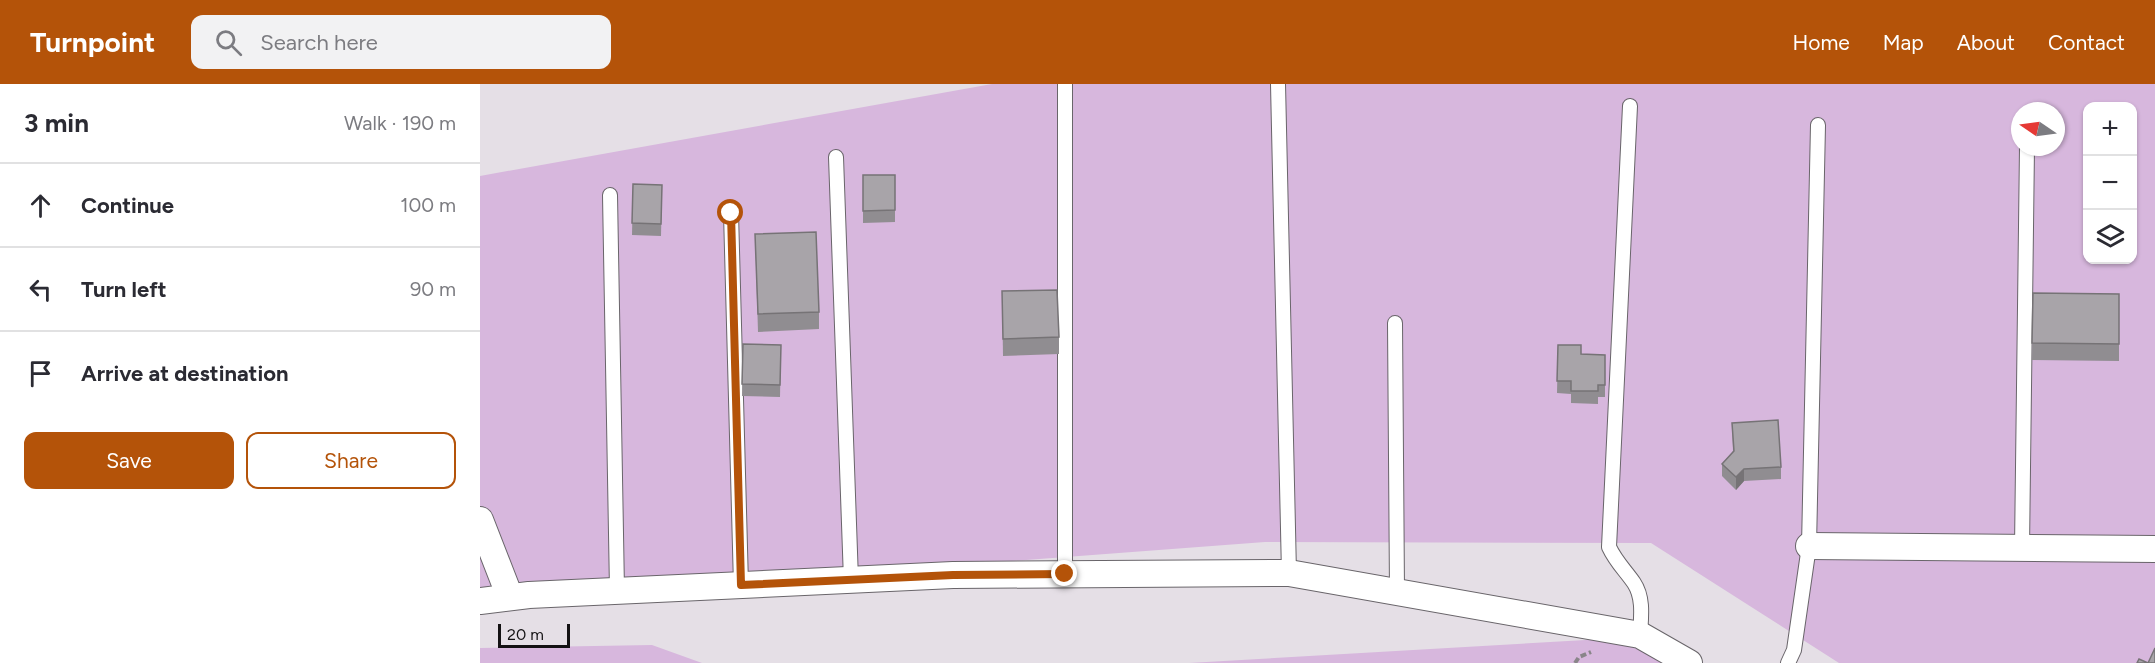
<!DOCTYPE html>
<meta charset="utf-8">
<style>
body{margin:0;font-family:Figtree,sans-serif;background:#f2f2f3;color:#2b2b33}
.controls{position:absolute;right:18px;top:18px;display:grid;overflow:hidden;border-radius:12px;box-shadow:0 2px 4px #0004}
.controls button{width:54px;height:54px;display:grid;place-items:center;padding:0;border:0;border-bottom:2px solid #e1e1e2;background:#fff;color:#2b2b33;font:30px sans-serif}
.compass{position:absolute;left:1531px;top:18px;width:54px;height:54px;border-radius:50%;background:#fff;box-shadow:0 2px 4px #0004;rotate:283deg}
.scale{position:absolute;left:18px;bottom:15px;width:72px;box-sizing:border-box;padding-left:6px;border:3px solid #131113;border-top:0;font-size:16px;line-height:21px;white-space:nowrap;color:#131113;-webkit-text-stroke:4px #e5dfe6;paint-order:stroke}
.stop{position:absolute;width:18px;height:18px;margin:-14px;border:4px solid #b45309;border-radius:50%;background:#fff}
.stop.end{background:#b45309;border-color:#fff;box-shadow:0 2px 6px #0008}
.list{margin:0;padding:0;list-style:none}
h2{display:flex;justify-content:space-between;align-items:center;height:78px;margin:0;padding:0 24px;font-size:26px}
h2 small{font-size:20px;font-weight:400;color:#7c7c81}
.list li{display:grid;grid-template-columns:39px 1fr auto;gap:18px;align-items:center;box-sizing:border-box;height:84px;padding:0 24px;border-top:2px solid #e1e1e2}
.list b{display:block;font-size:22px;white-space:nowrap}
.list em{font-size:20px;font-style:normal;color:#7c7c81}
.actions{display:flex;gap:12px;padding:18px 24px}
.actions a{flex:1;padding:14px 0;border:2px solid #b45309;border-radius:12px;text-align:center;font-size:21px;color:#b45309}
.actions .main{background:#b45309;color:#fff}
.icon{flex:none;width:33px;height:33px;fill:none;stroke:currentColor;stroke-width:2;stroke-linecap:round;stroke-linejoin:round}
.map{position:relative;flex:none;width:1675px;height:579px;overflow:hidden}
header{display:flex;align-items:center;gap:36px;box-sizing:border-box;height:84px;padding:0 30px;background:#b45309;color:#fff}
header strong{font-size:28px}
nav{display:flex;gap:33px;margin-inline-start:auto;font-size:21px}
.search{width:420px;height:54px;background:#f2f2f3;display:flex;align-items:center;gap:15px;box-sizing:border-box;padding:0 21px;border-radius:12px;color:#7c7c81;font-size:22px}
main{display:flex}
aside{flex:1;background:#fff}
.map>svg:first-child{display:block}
.green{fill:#d7b7dd;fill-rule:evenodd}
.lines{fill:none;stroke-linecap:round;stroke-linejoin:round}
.lane-casing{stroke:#69656a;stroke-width:16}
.street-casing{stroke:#69656a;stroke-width:28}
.path{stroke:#898589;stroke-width:4;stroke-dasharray:6 3;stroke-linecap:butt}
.lane{stroke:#fff;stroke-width:14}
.street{stroke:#fff;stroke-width:26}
.wall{fill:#908d91}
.shaded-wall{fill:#767376}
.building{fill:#a8a4a9;stroke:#767376;stroke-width:1.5}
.route{stroke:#b45309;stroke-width:8}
</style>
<header>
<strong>Turnpoint</strong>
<div class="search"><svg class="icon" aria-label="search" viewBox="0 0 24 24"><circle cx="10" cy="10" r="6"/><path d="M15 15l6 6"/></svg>Search here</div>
<nav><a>Home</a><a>Map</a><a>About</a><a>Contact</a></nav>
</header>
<main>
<aside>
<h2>3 min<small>Walk · 190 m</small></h2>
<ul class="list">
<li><svg class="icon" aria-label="ahead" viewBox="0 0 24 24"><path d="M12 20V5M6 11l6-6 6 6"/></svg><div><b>Continue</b></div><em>100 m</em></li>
<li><svg class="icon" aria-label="left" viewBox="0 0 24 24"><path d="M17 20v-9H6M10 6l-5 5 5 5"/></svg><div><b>Turn left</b></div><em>90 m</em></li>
<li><svg class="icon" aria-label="arrive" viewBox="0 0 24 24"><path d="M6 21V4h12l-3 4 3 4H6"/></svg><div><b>Arrive at destination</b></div></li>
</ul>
<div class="actions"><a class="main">Save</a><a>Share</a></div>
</aside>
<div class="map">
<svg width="1675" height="579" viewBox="0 0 1675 579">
<rect width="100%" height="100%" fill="#e5dfe6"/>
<g class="green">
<path d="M512,0H1675V579H1359L1171,459L785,458L0,517V92ZM1608,22H1652V176H1608ZM1540,27H1576V63H1540Z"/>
<path d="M1158,553L1185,579H709Z"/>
<path d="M172,561L222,579H0V564Z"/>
</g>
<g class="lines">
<defs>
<g id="lane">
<path d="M585,0V490"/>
<path d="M798,0L809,489"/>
<path d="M1150,22L1129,463C1136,478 1145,486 1154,499C1164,514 1161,534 1160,551"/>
<path d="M356,73L371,496"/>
<path d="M130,111L137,506"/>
<path d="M251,129L261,501"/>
<path d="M915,239L917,507"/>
<path d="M1542,464L1547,63"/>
<path d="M1308,579L1314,566L1329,462L1338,41"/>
</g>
<g id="street">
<path d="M0,436L30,513"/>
<path d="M1329,462L1675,465"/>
<path d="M0,517L49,511L473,491L809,489L1160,551L1209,579"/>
</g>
</defs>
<use href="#lane" class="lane-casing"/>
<use href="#street" class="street-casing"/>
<path class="path" d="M1095,579L1099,573L1111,568"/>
<use href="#lane" class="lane"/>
<use href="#street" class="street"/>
</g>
<g class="wall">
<path d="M383,91H415V138L383,139Z"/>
<path d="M153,100L182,101L181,152L152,151Z"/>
<path d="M275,150L339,228V245L278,248Z"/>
<path d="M522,207L579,253V270L523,272Z"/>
<path d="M1553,209L1639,210V277L1552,276Z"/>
<path d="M263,260L301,261L300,313L262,312Z"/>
<path d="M1078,261L1101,270L1125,271V313H1118V320L1091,319V310L1077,309Z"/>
<path d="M1252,339L1301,383V395L1264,397L1256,406L1242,392V380L1253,367Z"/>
</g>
<path class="shaded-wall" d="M1264,385V397L1256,406V393Z"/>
<g class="building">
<path d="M383,91H415V126L383,127Z"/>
<path d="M153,100L182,101L181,140L152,139Z"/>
<path d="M336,148L339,228L278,230L275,150Z"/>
<path d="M577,206L579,253L523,255L522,207Z"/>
<path d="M1553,209L1639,210V260L1552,259Z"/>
<path d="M263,260L301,261L300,301L262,300Z"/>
<path d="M1078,261H1101V270L1125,271V301H1118V307H1091V297H1077Z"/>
<path d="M1298,336L1301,383L1264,385L1256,393L1242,380L1254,367L1252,339Z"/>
<path d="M1675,564V579H1657L1659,575L1668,579Z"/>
</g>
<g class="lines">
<path class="route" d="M251,129L261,501L473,491L585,490"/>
</g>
</svg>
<div class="controls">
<button>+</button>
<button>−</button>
<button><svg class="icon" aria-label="layers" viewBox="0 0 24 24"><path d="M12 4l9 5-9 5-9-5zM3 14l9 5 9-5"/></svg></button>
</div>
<svg class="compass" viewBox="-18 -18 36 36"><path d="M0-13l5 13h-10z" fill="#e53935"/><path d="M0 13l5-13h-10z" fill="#7c7c81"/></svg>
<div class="scale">20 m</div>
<div class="stop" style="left:251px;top:129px"></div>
<div class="stop end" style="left:585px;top:490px"></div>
</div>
</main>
